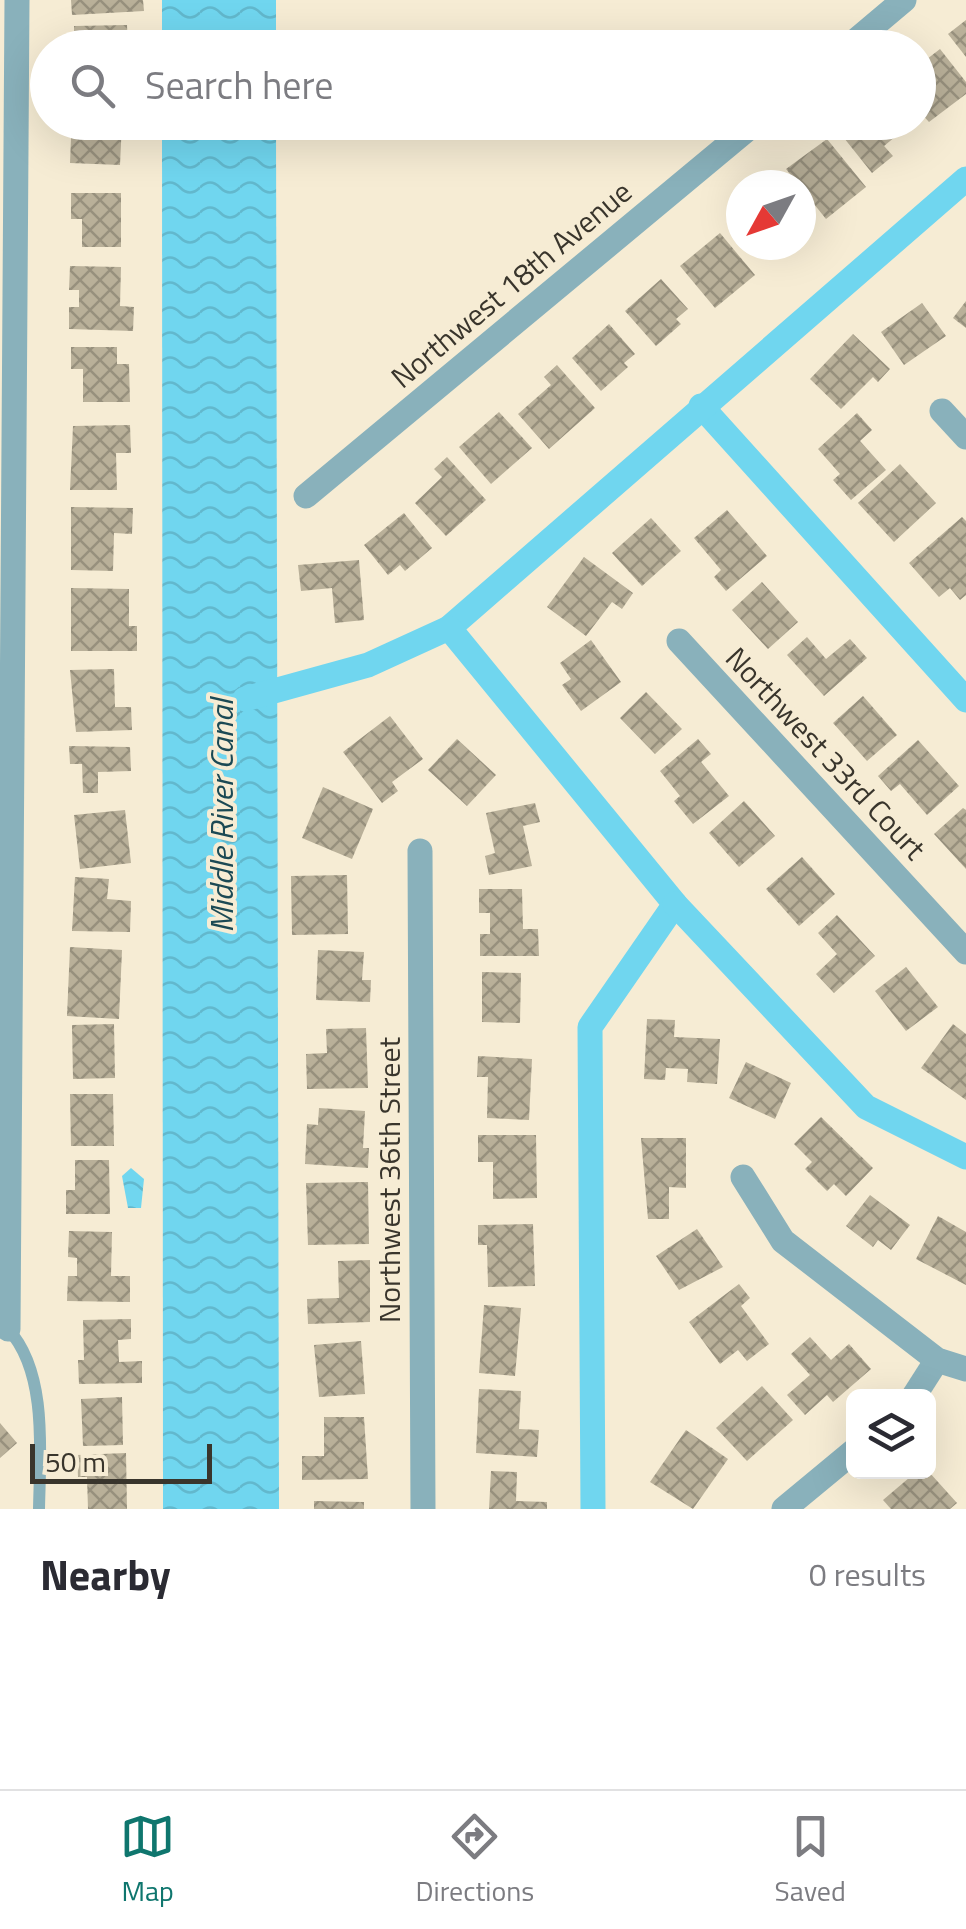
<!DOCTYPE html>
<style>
body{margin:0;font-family:"Titillium Web",sans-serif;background:#f2f2f3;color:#2b2b33}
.controls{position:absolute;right:30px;bottom:30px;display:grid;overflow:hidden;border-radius:15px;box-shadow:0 10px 40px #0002}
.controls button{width:90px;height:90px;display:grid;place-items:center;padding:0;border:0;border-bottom:2px solid #e1e1e2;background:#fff;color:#2b2b33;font:50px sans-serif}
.compass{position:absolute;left:726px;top:170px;width:90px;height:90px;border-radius:50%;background:#fff;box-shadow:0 10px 40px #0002;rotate:230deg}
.scale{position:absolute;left:30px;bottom:25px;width:182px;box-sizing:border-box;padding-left:10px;border:5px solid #39352c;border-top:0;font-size:28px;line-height:35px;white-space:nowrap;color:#39352c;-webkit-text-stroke:8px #f6ecd4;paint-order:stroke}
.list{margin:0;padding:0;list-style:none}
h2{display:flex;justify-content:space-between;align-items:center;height:130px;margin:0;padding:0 40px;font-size:42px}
h2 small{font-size:32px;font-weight:400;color:#7c7c81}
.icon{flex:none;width:55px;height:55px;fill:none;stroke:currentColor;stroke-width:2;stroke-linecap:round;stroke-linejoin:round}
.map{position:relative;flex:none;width:966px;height:1509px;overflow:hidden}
.search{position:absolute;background:#fff;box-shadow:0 10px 40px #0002;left:30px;right:30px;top:30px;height:110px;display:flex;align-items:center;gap:25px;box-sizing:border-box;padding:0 35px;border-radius:55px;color:#7c7c81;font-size:38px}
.sheet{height:280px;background:#fff}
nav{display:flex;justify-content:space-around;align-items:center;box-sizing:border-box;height:140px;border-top:2px solid #e1e1e2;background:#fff;font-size:28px;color:#7c7c81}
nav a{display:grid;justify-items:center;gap:5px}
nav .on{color:#0f766e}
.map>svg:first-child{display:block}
.water{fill:url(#water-waves)}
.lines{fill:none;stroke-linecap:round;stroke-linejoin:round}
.canal{stroke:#70d6ef;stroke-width:25}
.building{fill:url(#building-cross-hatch)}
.service{stroke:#89b1bb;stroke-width:12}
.minor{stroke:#89b1bb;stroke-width:25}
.labels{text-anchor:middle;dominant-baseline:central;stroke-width:8;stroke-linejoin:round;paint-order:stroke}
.street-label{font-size:30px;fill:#39352c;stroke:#f6ecd4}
.water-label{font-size:32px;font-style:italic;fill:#1b4954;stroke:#f6ecd4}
</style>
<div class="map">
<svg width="966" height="1509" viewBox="0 0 966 1509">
<defs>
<pattern id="water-waves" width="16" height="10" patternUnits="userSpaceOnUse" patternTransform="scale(2.5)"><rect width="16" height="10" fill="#70d6ef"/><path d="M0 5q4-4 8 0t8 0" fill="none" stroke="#62b8cd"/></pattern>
<pattern id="building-cross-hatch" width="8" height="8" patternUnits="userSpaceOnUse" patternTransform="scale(2.5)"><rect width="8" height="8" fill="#b9b099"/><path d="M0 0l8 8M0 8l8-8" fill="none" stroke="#97907d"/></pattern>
</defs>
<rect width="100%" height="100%" fill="#f6ecd4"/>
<g class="water">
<rect x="162" y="0" width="114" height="47"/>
<path d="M162,123H276L279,1509H163Z"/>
<path d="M131,1168L144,1179L141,1208H128L122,1176Z"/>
</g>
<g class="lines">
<g class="canal">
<path d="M701,406L966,700"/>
<path d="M449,628L966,179"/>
<path d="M245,699L368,665L449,628L675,904L590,1027L593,1509"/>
<path d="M675,904L866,1107L966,1157"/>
</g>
</g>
<g class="building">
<path d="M71,0H143L144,11L72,15Z"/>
<path d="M966,20V57L948,34Z"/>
<path d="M127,25L128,48H74V26Z"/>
<path d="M940,49L966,82V94L929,122L918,110V66Z"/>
<path d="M82,122H122L120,165L70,163L71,138L82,139Z"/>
<path d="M843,122H913L884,146L893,156L872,173L836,128Z"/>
<path d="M827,139L866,187L826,219L786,169Z"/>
<path d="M71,193H121V247H82V219H71Z"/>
<path d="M741,210V236L728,221Z"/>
<path d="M720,233L755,275L715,308L680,266Z"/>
<path d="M70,266L121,267L120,306L134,307L133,331L69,329V307H79V290H69Z"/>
<path d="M661,279L688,309L676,319L681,324L656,346L625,311Z"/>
<path d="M966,301V328L953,318Z"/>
<path d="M922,303L946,336L904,365L881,332Z"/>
<path d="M609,324L635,354L624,363L628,367L601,391L572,358Z"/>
<path d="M853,334L890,369L878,382L873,377L841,409L810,379Z"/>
<path d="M71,347H117V364H129L130,402H83V369H71Z"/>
<path d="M557,365L595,408L549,449L518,414L551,385L544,377Z"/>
<path d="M499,412L532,448L491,484L459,447Z"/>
<path d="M857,413L872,430L860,441L886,470L851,500L833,480L840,474L818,449Z"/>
<path d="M130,425L131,453H116L117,490H70L73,426Z"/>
<path d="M447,457L486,500L446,536L415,503L442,477L434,469Z"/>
<path d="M900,464L936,503L894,542L858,503Z"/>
<path d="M71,507L133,508L132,534L114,533L113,571L71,570Z"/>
<path d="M727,510L767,556L726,591L714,577L721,570L694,538Z"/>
<path d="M404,513L432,548L405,571L400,565L388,575L364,545Z"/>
<path d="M962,517L966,521V595L960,600L950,588L939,597L909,563Z"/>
<path d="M651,518L681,551L642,586L612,553Z"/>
<path d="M584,557L633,593L622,609L612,602L586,636L547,607Z"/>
<path d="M359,560L364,620L335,623L332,588L301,591L298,565Z"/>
<path d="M762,582L798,622L768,649L732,610Z"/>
<path d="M71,588L129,589V626H137V651H71Z"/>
<path d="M807,637L826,659L850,639L867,658L824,696L787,655Z"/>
<path d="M591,640L621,682L581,711L562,685L571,679L560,663Z"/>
<path d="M114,669L115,707H131L132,730L76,732L70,670Z"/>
<path d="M646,692L682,729L655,754L620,718Z"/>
<path d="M863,696L897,735L867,761L833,723Z"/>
<path d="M390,716L423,759L392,782L398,791L382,803L343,752Z"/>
<path d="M457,739L496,775L467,806L428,770Z"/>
<path d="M698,739L711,754L701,762L729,796L693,824L674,801L680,796L660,771Z"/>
<path d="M918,740L959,786L927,815L900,784L891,791L878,776Z"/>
<path d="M69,746L130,747L131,771L98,772V793H83L82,764H70Z"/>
<path d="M323,787L373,809L352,859L302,838Z"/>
<path d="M744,801L775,836L739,867L709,833Z"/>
<path d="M535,803L540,822L523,826L532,866L489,875L485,856L495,853L486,813Z"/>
<path d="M963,808L966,810V869L934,834Z"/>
<path d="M125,810L131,863L80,869L74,815Z"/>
<path d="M802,857L835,894L799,926L766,889Z"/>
<path d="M347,875L348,934L292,935L291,876Z"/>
<path d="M75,877L109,879L107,899L131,901L130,932L72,931Z"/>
<path d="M479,889H522L523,929H538L539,956H480V934H490V913H479Z"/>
<path d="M837,915L875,956L834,993L816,974L837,954L818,933Z"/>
<path d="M70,947L122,950L119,1019L67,1016Z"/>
<path d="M318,950L364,952L362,980H371L370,1002L316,1000Z"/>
<path d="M906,967L938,1007L906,1031L875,991Z"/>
<path d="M482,972L521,973L520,1023L482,1022Z"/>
<path d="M647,1019L675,1020L674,1037L720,1039L717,1084L687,1082L688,1069L666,1068L665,1080L644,1079Z"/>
<path d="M114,1024L115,1078L73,1079L72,1025Z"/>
<path d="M953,1024L966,1034V1100L921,1068Z"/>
<path d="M366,1028L368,1088L307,1089L306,1054L327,1053L326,1029Z"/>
<path d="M478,1056L532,1059L529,1120L487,1118L488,1077H477Z"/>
<path d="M746,1062L791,1083L775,1119L729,1098Z"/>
<path d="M70,1094H113L114,1146H71Z"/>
<path d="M319,1108L365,1111L363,1148H369L368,1168L305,1164L307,1124L318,1125Z"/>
<path d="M821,1117L873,1168L846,1196L834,1184L827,1191L805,1169L812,1162L794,1144Z"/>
<path d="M478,1135H536L537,1198L493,1199V1162H478Z"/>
<path d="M641,1138H686V1188L669,1187V1219H648Z"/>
<path d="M75,1160H109L110,1214H66V1190H75Z"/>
<path d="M368,1182L369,1244L308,1245L306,1183Z"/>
<path d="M870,1195L910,1225L891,1250L878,1240L873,1247L846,1226Z"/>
<path d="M938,1216L966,1232V1285L916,1259Z"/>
<path d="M533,1224L535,1286L488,1287L487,1245H478V1225Z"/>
<path d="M697,1229L723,1267L679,1290L656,1256Z"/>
<path d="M69,1231L112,1232L111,1276H130V1302L67,1301L68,1276H77V1258L68,1257Z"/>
<path d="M370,1260V1322L308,1324L307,1299L339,1298L338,1261Z"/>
<path d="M739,1284L750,1298L741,1306L769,1344L747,1361L738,1350L720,1364L689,1322Z"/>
<path d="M484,1305L521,1308L515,1376L479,1373Z"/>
<path d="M131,1319V1339L118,1340L119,1362L142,1361V1383L79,1384L78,1360H84L83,1320Z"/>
<path d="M810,1337L831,1360L849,1344L871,1369L833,1402L827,1395L805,1415L787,1395L810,1375L791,1354Z"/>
<path d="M361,1341L365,1394L319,1397L314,1345Z"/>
<path d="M762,1386L793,1420L747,1461L716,1428Z"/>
<path d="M479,1389L521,1391L519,1429L539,1430L537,1457L476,1453Z"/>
<path d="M122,1397L123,1445L83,1446L81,1399Z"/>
<path d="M324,1417H364L368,1479L302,1480V1456H324Z"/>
<path d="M0,1423L17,1443L0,1458Z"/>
<path d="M686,1430L728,1459L693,1509L650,1482Z"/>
<path d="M126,1453L127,1509H88L87,1477H78L77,1455Z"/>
<path d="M491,1471L517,1472L516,1501L547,1502V1509H489Z"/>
<path d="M916,1472H929L957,1503L950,1509H891L883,1500Z"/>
<path d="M314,1501L364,1502V1509H314Z"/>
</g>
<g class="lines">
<path class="service" d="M8,1329C48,1372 40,1454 39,1509"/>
<g class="minor">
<path d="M847,48L904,0"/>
<path d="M942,411L966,437"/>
<path d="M306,496L756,122"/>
<path d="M679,641L966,952"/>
<path d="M420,851L423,1509"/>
<path d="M743,1177L783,1241L937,1360L966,1369"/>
<path d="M8,1329L17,0"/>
<path d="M914,1396L937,1360"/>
<path d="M784,1509L854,1451"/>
</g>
</g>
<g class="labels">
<g class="street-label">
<text transform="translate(511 284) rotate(-40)">Northwest 18th Avenue</text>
<text transform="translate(826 753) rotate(47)">Northwest 33rd Court</text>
<text transform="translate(389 1180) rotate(-90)">Northwest 36th Street</text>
</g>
<g class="water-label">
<text transform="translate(221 816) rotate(-90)">Middle River Canal</text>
</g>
</g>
</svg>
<div class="controls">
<button><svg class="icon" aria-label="layers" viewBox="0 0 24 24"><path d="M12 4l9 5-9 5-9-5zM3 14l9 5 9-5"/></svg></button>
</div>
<svg class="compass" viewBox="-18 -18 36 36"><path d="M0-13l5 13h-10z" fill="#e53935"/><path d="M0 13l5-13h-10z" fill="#7c7c81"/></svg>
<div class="scale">50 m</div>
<div class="search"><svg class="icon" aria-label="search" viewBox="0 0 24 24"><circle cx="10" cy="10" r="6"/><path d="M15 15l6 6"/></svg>Search here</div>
</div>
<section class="sheet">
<h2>Nearby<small>0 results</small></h2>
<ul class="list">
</ul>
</section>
<nav>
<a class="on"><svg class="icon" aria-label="map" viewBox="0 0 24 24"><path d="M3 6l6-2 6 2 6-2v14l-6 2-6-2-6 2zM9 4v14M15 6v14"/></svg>Map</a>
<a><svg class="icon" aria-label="directions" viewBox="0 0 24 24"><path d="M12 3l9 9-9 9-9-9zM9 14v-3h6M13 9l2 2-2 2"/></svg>Directions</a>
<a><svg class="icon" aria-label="saved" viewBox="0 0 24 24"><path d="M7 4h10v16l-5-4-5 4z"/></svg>Saved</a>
</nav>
